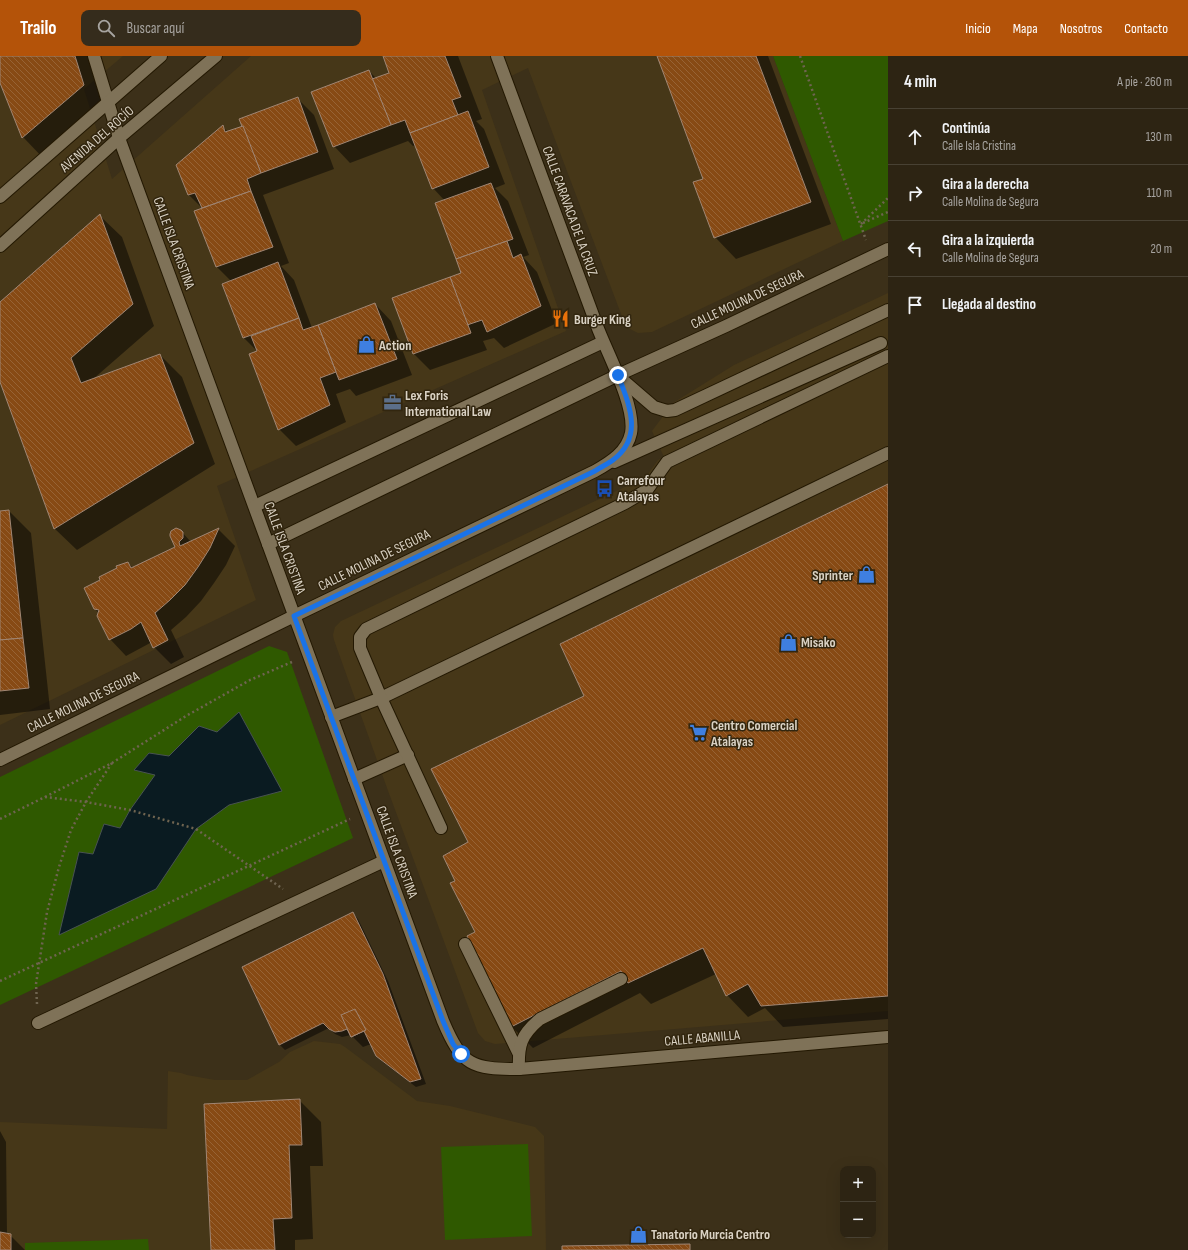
<!DOCTYPE html>
<html lang="es">
<meta charset="utf-8">
<style>
body{margin:0;font-family:"Sofia Sans Condensed",sans-serif;background:#352c1c;color:#f1f3f6}
.controls{position:absolute;right:12px;bottom:12px;display:grid;overflow:hidden;border-radius:8px;box-shadow:0 4px 16px #0002}
.controls button{width:36px;height:36px;display:grid;place-items:center;padding:0;border:0;border-bottom:1px solid #484133;background:#2d2413;color:#f1f3f6;font:20px sans-serif}
.stop{position:absolute;width:12px;height:12px;margin:-9px;border:3px solid #1a73e8;border-radius:50%;background:#fff}
.stop.end{background:#1a73e8;border-color:#fff;box-shadow:0 1px 4px #0008}
.list{margin:0;padding:0;list-style:none}
h2{display:flex;justify-content:space-between;align-items:center;height:52px;margin:0;padding:0 16px;font-size:17px}
h2 small{font-size:13px;font-weight:400;color:#a7a4a0}
.list li{display:grid;grid-template-columns:26px 1fr auto;gap:12px;align-items:center;box-sizing:border-box;height:56px;padding:0 16px;border-top:1px solid #484133}
.list b{display:block;font-size:15px;white-space:nowrap}
.list p{margin:0;font-size:13px;white-space:nowrap;color:#a7a4a0}
.list em{font-size:13px;font-style:normal;color:#a7a4a0}
.icon{flex:none;width:22px;height:22px;fill:none;stroke:currentColor;stroke-width:2;stroke-linecap:round;stroke-linejoin:round}
.map{position:relative;flex:none;width:888px;height:1194px;overflow:hidden}
header{display:flex;align-items:center;gap:24px;box-sizing:border-box;height:56px;padding:0 20px;background:#b45309;color:#fff}
header strong{font-size:19px}
nav{display:flex;gap:22px;margin-inline-start:auto;font-size:14px}
.search{width:280px;height:36px;background:#352c1c;display:flex;align-items:center;gap:10px;box-sizing:border-box;padding:0 14px;border-radius:8px;color:#a7a4a0;font-size:15px}
main{display:flex}
aside{flex:1;background:#2d2413}
.map>svg:first-child{display:block}
.built{fill:#463718}
.green{fill:#2f5900}
.water{fill:#0a1b21;stroke:#485252}
.shadow{fill:#0007}
.building{fill:url(#building-back-hatch);stroke:#a08674}
.lines{fill:none;stroke-linecap:round;stroke-linejoin:round}
.minor-casing{stroke:#231802;stroke-width:14}
.path{stroke:#6f6450;stroke-width:2.5;stroke-dasharray:2 3;stroke-linecap:butt}
.minor{stroke:#7f7258;stroke-width:12}
.route{stroke:#1a73e8;stroke-width:5}
.labels{text-anchor:middle;dominant-baseline:central;stroke-width:3;stroke-linejoin:round;paint-order:stroke}
.street-label{font-size:14px;fill:#dad2c4;stroke:#32260f}
.poi-label{font-size:14px;font-weight:bold;fill:#dad2c4;stroke:#32260f;text-anchor:start}
</style>
<header>
<strong>Trailo</strong>
<div class="search"><svg class="icon" aria-label="search" viewBox="0 0 24 24"><circle cx="10" cy="10" r="6"/><path d="M15 15l6 6"/></svg>Buscar aquí</div>
<nav><a>Inicio</a><a>Mapa</a><a>Nosotros</a><a>Contacto</a></nav>
</header>
<main>
<div class="map">
<svg width="888" height="1194" viewBox="0 0 888 1194">
<defs>
<pattern id="building-back-hatch" width="6" height="6" patternUnits="userSpaceOnUse"><rect width="6" height="6" fill="#874a14"/><path d="M-1 5l2 2M0 0l6 6M5-1l2 2" fill="none" stroke="#976335"/></pattern>
</defs>
<rect width="100%" height="100%" fill="#3c3019"/>
<g class="built">
<path d="M0,0H123L84,33L112,123L251,0H773L843,185L652,276L638,277L626,271L528,12L482,34L566,275L217,430L256,544L0,669Z"/>
<path d="M888,237V955L495,988L485,985L478,977L387,732L334,584L333,579L335,571L341,565L646,421L658,404L664,401L652,375L673,347L734,309Z"/>
<path d="M314,985L340,988L345,991L417,1045L450,1050L535,1071L544,1080L546,1194H0V1066L167,1073L168,1015L181,1017L187,1019L215,1024H247L279,1006L290,996Z"/>
</g>
<g class="green">
<path d="M773,0H888V165L843,185Z"/>
<path d="M269,590L287,596L353,782L0,949V721Z"/>
<path d="M528,1088L532,1180L445,1184L441,1091Z"/>
<path d="M148,1183L149,1194H25V1187Z"/>
</g>
<path class="water" d="M239,656L282,735L229,749L196,773L156,833L59,879L79,796L93,798L104,768L120,772L130,754L155,719L134,714L149,697L169,700L199,670L217,676Z"/>
<g class="shadow">
<path d="M0,0H89L105,50L44,103L23,81L0,23Z"/>
<path d="M384,0H458L482,63L476,65L484,73L505,128L495,132L508,145L529,199L523,201L524,202L537,216L557,267L504,292L494,282L483,285L487,294L430,314L414,298L462,218L445,145L433,132L416,89L413,90L408,85L350,107L334,90L369,15L376,22L390,17Z"/>
<path d="M658,0H768L831,168L736,203L715,181L704,123Z"/>
<path d="M297,42L314,59L334,113L263,139L289,207L281,210L294,224L312,272L375,248L391,265L412,319L356,340L350,333L336,338L346,366L296,390L279,373L258,296L244,282L223,229L231,225L217,211L196,156L203,153L189,139L223,71L228,76L244,71Z"/>
<path d="M100,160L122,181L154,270L92,324L160,299L182,321L215,408L77,494L55,473L0,324V247Z"/>
<path d="M888,429V963L783,971L765,952L748,961L727,939L716,918L651,948L640,937L533,992L511,970L456,825L469,787L585,641Z"/>
<path d="M9,455L31,477L50,653L0,659V456Z"/>
<path d="M218,473L235,490L226,509L214,527L201,545L186,561L171,574L184,601L171,608L154,591L152,586L126,600L110,583L99,557L94,552L102,525L128,507L133,512L176,492L181,475L191,486Z"/>
<path d="M353,857L358,863L388,925L426,1028L416,1031L383,1006L377,1000L371,988L363,991L351,979L342,981L335,978L329,972L285,994L280,989L243,911Z"/>
<path d="M299,1044L321,1066L323,1110H310L313,1183L295,1184V1194H212Z"/>
<path d="M0,1075L6,1086L7,1179H10L25,1194H0Z"/>
</g>
<g class="building">
<path d="M0,0H75L84,29L22,82L0,27Z"/>
<path d="M383,0H445L461,41L452,44L458,59L410,77L405,64L391,69L372,23L389,17Z"/>
<path d="M657,0H756L811,146L714,182L693,126L703,123Z"/>
<path d="M369,14L391,69L333,91L311,36Z"/>
<path d="M298,41L318,96L261,117L239,63Z"/>
<path d="M468,55L489,111L432,133L410,77Z"/>
<path d="M223,69L225,76L243,70L261,117L247,123L251,135L202,152L195,137L188,139L176,109Z"/>
<path d="M491,127L513,183L456,203L435,147Z"/>
<path d="M251,135L273,191L216,211L194,155Z"/>
<path d="M100,158L133,248L71,302L81,327L160,298L194,387L54,473L0,326V246Z"/>
<path d="M507,185L513,202L521,198L541,250L487,276L482,264L467,269L450,221L461,217L456,203Z"/>
<path d="M278,206L299,262L243,282L222,228Z"/>
<path d="M450,221L471,277L413,298L392,242Z"/>
<path d="M375,247L397,303L339,324L318,269Z"/>
<path d="M299,262L303,274L318,269L336,316L320,322L330,349L278,374L249,298L257,295L251,280Z"/>
<path d="M888,428V940L761,950L748,928L726,940L703,892L628,927L621,915L511,971L467,880L475,876L450,827L455,825L443,800L468,786L431,713L584,640L560,588Z"/>
<path d="M9,454L23,582L0,584V455Z"/>
<path d="M176,472L181,474L183,476V482L179,486L180,490L219,472L210,492L198,511L185,529L170,544L155,557L168,584L153,592L141,566L131,573L109,584L97,560L99,554L94,553L84,532L100,524L99,521L117,512L116,510L128,506L131,512L175,491L170,480V478L171,475Z"/>
<path d="M23,582L29,632L0,635V584Z"/>
<path d="M353,856L383,918L421,1023L410,1026L376,1000L364,975L351,981L347,973L342,975L335,976L329,973L323,967L279,989L242,911Z"/>
<path d="M355,953L366,974L351,981L341,959Z"/>
<path d="M300,1043L302,1089H289L292,1162L273,1163L275,1194H211L204,1048Z"/>
<path d="M0,1176L11,1178V1194H0Z"/>
<path d="M690,1188V1194H562V1190Z"/>
</g>
<g class="lines">
<defs>
<g id="minor">
<path d="M94,0L119,82L443,965C462,1010 472,1013 519,1013L888,981"/>
<path d="M0,141L161,0"/>
<path d="M0,190L119,82L216,0"/>
<path d="M618,320L654,351L667,355L675,354L888,254"/>
<path d="M614,406L881,287"/>
<path d="M255,450L603,286"/>
<path d="M268,488L618,319L726,270L888,193"/>
<path d="M331,661L381,642L888,397"/>
<path d="M0,704L294,560L595,415C611,406 627,396 631,377C636,350 607,297 597,270C564,180 530,90 497,0"/>
<path d="M354,723L408,699"/>
<path d="M441,772L381,642L360,592V581L366,573L625,447L647,434L667,406L888,300"/>
<path d="M465,888L519,998"/>
<path d="M38,967L384,805"/>
<path d="M519,1013C518,989 521,979 540,963L621,923"/>
</g>
</defs>
<use href="#minor" class="minor-casing"/>
<g class="path">
<path d="M800,0L866,184"/>
<path d="M863,167L888,156"/>
<path d="M861,168L888,142"/>
<path d="M45,741L112,707L186,660L250,624L292,606"/>
<path d="M0,763L45,741L86,746L130,754L196,773L283,833"/>
<path d="M0,925L350,763"/>
<path d="M37,948L36,928L47,856L59,811L71,774L86,746L112,707"/>
</g>
<use href="#minor" class="minor"/>
</g>
<g class="lines">
<path class="route" d="M461,998L453,988L443,965L294,560L595,415C601,411 608,408 613,404C644,381 629,348 618,319"/>
</g>
<defs>
<symbol id="restaurant-bare" viewBox="-9 -9 18 18"><path d="M-5-6h1v4h1v-4h1v4h1v-4h1v5L-1.5 .5V6h-2V.5L-5-1ZM5-6V6H3V1.5H1.5Q1.5-4 5-6Z" fill="#e8710a" stroke="#32260f" stroke-width="2.5" paint-order="stroke"/></symbol>
<symbol id="shop-bare" viewBox="-9 -9 18 18"><path d="M-5-2.5h2.3a2.7 3.5 0 0 1 5.4 0H5L5.5 6h-11ZM-1.5-2.5h3a1.5 2.3 0 0 0-3 0Z" fill="#3f7fe0" stroke="#32260f" stroke-width="2.5" paint-order="stroke"/></symbol>
<symbol id="office-bare" viewBox="-9 -9 18 18"><path d="M-6-3h4V-5.5h4V-3h4V5H-6ZM-1-4.5V-3h2v-1.5ZM-6 0V1H6V0Z" fill="#5c6f8a" stroke="#32260f" stroke-width="2.5" paint-order="stroke"/></symbol>
<symbol id="bus-bare" viewBox="-9 -9 18 18"><path d="M-5-6H5V4H4V6H2V4H-2V6H-4V4H-5ZM-3.5-4V0h7V-4ZM-3.5 1.2v1.5H-2V1.2ZM2 1.2v1.5H3.5V1.2Z" fill="#1a4fb4" stroke="#32260f" stroke-width="2.5" paint-order="stroke"/></symbol>
<symbol id="supermarket-bare" viewBox="-9 -9 18 18"><path d="M-6-5.5h2.5l.6 2H6L4.5 2H-2.5L-4.4-4H-6ZM-1.5 3.2a1.3 1.3 0 1 0 .1 0ZM3 3.2a1.3 1.3 0 1 0 .1 0Z" fill="#3f7fe0" stroke="#32260f" stroke-width="2.5" paint-order="stroke"/></symbol>
</defs>
<g fill-rule="evenodd">
<use href="#restaurant-bare" x="548" y="250" width="25" height="25"/>
<use href="#shop-bare" x="354" y="276" width="25" height="25"/>
<use href="#office-bare" x="380" y="334" width="25" height="25"/>
<use href="#bus-bare" x="592" y="420" width="25" height="25"/>
<use href="#shop-bare" x="854" y="506" width="25" height="25"/>
<use href="#shop-bare" x="776" y="574" width="25" height="25"/>
<use href="#supermarket-bare" x="686" y="664" width="25" height="25"/>
<use href="#shop-bare" x="626" y="1166" width="25" height="25"/>
</g>
<g class="labels">
<g class="street-label">
<text transform="translate(97 83) rotate(-41)">AVENIDA DEL ROCÍO</text>
<text transform="translate(570 155) rotate(70)">CALLE CARAVACA DE LA CRUZ</text>
<text transform="translate(174 187) rotate(70)">CALLE ISLA CRISTINA</text>
<text transform="translate(747 243) rotate(-25)">CALLE MOLINA DE SEGURA</text>
<text transform="translate(285 492) rotate(70)">CALLE ISLA CRISTINA</text>
<text transform="translate(374 504) rotate(-26)">CALLE MOLINA DE SEGURA</text>
<text transform="translate(83 646) rotate(-26)">CALLE MOLINA DE SEGURA</text>
<text transform="translate(397 796) rotate(70)">CALLE ISLA CRISTINA</text>
<text transform="translate(702 982) rotate(-5)">CALLE ABANILLA</text>
</g>
<g class="poi-label">
<text x="574" y="263">Burger King</text>
<text x="379" y="289">Action</text>
<text x="405" y="339">Lex Foris<tspan x="405" dy="16">International Law</tspan></text>
<text x="617" y="424">Carrefour<tspan x="617" dy="16">Atalayas</tspan></text>
<text x="853" y="519" text-anchor="end">Sprinter</text>
<text x="801" y="586">Misako</text>
<text x="711" y="669">Centro Comercial<tspan x="711" dy="16">Atalayas</tspan></text>
<text x="651" y="1178">Tanatorio Murcia Centro</text>
</g>
</g>
</svg>
<div class="controls">
<button>+</button>
<button>−</button>
</div>
<div class="stop" style="left:461px;top:998px"></div>
<div class="stop end" style="left:618px;top:319px"></div>
</div>
<aside>
<h2>4 min<small>A pie · 260 m</small></h2>
<ul class="list">
<li><svg class="icon" aria-label="ahead" viewBox="0 0 24 24"><path d="M12 20V5M6 11l6-6 6 6"/></svg><div><b>Continúa</b><p>Calle Isla Cristina</p></div><em>130 m</em></li>
<li><svg class="icon" aria-label="right" viewBox="0 0 24 24"><path d="M7 20v-9h11M14 6l5 5-5 5"/></svg><div><b>Gira a la derecha</b><p>Calle Molina de Segura</p></div><em>110 m</em></li>
<li><svg class="icon" aria-label="left" viewBox="0 0 24 24"><path d="M17 20v-9H6M10 6l-5 5 5 5"/></svg><div><b>Gira a la izquierda</b><p>Calle Molina de Segura</p></div><em>20 m</em></li>
<li><svg class="icon" aria-label="arrive" viewBox="0 0 24 24"><path d="M6 21V4h12l-3 4 3 4H6"/></svg><div><b>Llegada al destino</b></div></li>
</ul>
</aside>
</main>
